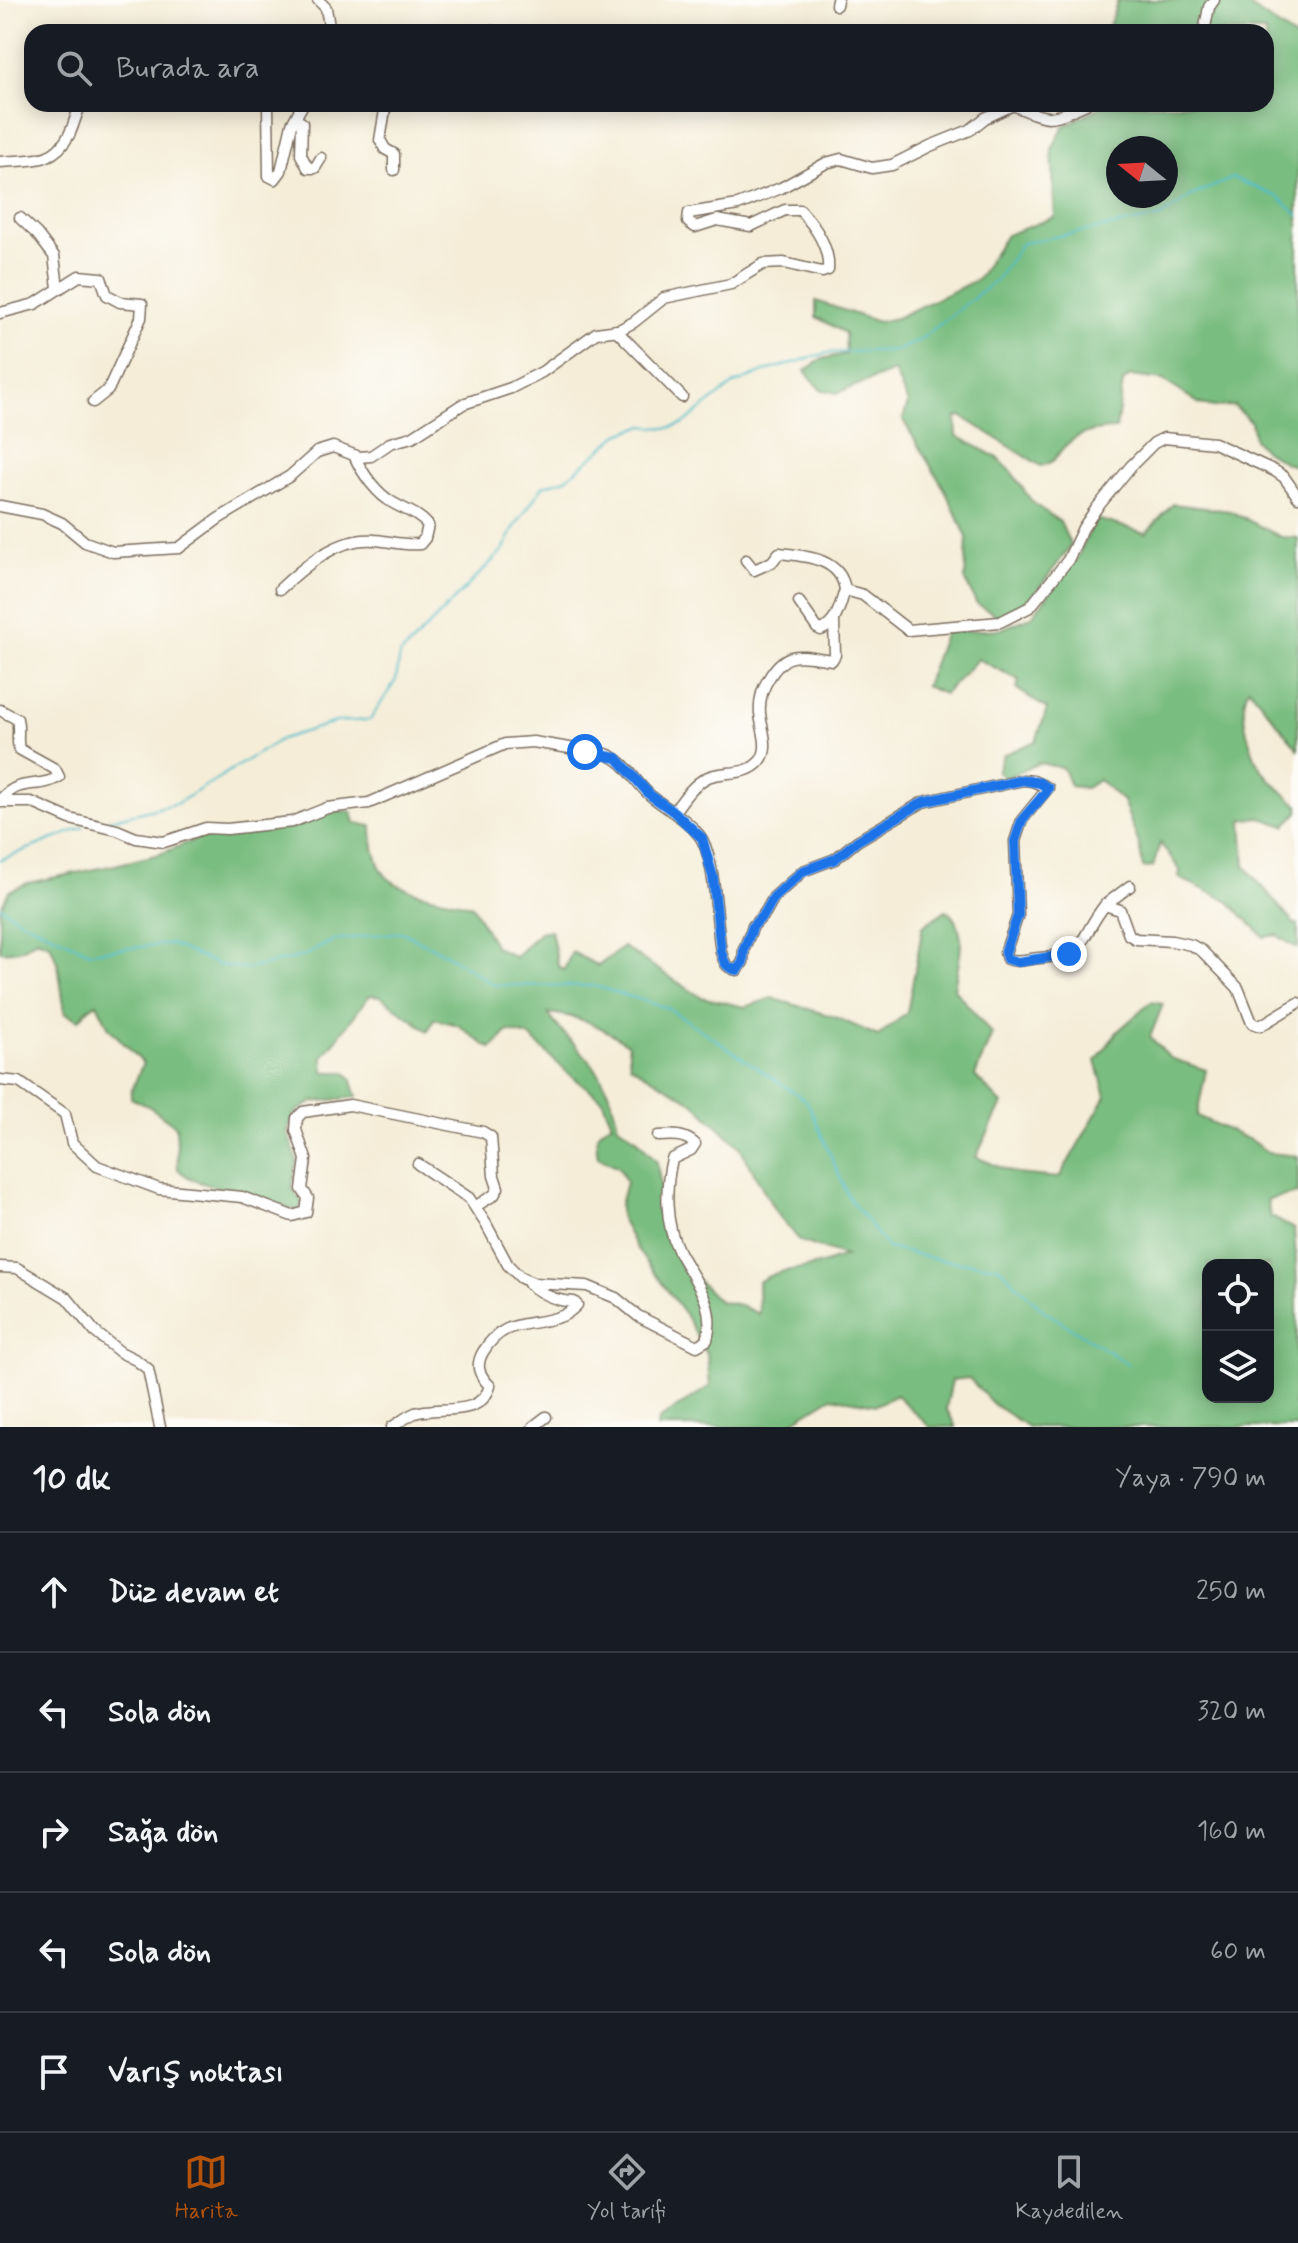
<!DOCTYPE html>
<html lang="tr">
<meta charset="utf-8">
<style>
body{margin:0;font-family:Mynerve,sans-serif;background:#20242c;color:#f1f3f6}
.controls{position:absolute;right:24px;bottom:24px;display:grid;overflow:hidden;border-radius:16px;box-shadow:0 4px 20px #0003}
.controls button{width:72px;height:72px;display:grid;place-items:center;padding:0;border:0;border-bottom:2px solid #363941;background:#171b24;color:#f1f3f6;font:40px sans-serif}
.compass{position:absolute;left:1106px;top:136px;width:72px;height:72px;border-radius:50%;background:#171b24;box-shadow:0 4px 20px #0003;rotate:288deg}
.stop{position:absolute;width:24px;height:24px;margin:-18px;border:6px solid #1a73e8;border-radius:50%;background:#fff}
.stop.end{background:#1a73e8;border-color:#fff;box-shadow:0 2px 8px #0008}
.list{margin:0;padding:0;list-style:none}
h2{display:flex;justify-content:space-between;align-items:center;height:104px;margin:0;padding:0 32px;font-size:34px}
h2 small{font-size:26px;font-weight:400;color:#9ea1a6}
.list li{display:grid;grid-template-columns:52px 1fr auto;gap:24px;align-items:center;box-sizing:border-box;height:120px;padding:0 32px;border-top:2px solid #363941}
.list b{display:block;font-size:30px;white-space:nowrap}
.list em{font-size:26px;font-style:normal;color:#9ea1a6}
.icon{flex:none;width:44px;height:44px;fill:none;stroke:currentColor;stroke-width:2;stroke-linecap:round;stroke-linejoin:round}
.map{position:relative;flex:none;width:1298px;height:1427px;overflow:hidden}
.search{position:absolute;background:#171b24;box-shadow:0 4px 20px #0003;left:24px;right:24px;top:24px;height:88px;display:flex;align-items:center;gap:20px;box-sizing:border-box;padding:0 28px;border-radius:24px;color:#9ea1a6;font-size:30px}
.sheet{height:704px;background:#171b24}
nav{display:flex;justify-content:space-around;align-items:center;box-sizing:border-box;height:112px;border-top:2px solid #363941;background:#171b24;font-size:22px;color:#9ea1a6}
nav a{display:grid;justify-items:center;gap:4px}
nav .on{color:#b45309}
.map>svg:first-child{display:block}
.forest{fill:#7abd80;stroke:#5a744f;stroke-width:2;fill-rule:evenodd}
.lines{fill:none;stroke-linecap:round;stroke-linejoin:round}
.stream{stroke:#50bdca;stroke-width:2}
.minor-casing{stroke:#7c6e5f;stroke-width:13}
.minor{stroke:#fff;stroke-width:10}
.route{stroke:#1a73e8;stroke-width:10}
</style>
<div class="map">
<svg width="1298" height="1427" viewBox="0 0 1298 1427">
<rect width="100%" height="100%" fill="#fdfcf7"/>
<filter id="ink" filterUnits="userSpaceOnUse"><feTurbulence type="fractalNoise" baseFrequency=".0125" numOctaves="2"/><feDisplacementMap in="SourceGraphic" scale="16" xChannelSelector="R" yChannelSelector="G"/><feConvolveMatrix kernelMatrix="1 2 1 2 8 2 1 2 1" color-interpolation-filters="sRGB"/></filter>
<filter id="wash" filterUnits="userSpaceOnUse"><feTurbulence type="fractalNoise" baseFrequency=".006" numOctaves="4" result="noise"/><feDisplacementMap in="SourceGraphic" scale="32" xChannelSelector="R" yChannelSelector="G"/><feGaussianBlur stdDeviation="1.8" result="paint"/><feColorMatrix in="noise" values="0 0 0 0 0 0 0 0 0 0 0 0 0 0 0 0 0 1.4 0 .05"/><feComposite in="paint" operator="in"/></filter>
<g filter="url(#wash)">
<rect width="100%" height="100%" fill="#f5edd8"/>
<g class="forest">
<path d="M1118,0H1241L1298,40V467L1286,463L1264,450L1254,439L1251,422L1234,406L1214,407L1200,404L1163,380L1130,376L1123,382L1116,429C1099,429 1080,432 1066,445C1054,456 1059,461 1041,466L961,416L956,418L957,436L996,457L1010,470L1033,503L1060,522L1071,546L1026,605L999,617L976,603L965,579L967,537L944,488L903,420L908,403L894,371L837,393L820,389L805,371L822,359L846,354L845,333L816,317V301L878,322L896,318L977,280L1006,235L1055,217L1052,149L1064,126L1106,104H1266V32H1107ZM1118,148H1166V196H1118Z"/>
<path d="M1173,504L1230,511L1281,537L1298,538V749L1249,688C1236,708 1251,758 1266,775C1275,786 1287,795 1298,805V812L1285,826L1259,817L1242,820L1245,866L1295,925L1298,924V949L1277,935L1264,937L1227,900L1179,878L1180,870L1160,843L1153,867L1143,868L1139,844L1123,801L1099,780L1086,788L1070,786L1063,768L1039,763L1006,778L997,772L1003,755L1036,741L1047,709L1017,689L1019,680L978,659L944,694L925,686L945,632L1001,629L1031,617L1077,558L1096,519L1146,533Z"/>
<path d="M330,812H352L355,823L372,826C372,841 376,869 389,879C408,894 448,899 472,905L495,947L515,957L540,932L551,930L558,966L564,970L572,952L598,966L623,947L701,997L745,1007L772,998L835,1017L878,1036L907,1013L923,926L946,910C971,930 958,961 954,989L992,1034L975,1076L1002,1104L976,1157L1016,1174L1059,1178L1106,1096L1096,1061L1118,1031L1151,1002L1163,1004L1150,1037L1170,1058L1206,1070L1197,1116L1250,1140L1269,1153L1298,1156V1193L1267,1200L1270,1216L1294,1229C1298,1278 1298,1353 1294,1404L1298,1409V1427H1028L993,1404L969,1378L952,1380L946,1408L956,1427H930L896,1395L876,1405L832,1397L783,1427H657L659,1420L710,1386L707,1355L685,1314L638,1251L620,1217V1205L626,1182L619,1167L598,1157C595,1138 595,1132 612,1123L602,1099L569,1074L529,1036L508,1031L492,1048L486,1046L458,1025L434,1019L428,1031L380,996L370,995L323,1057L324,1072H345L351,1078L357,1097L313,1102L295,1113L287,1132L297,1159L292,1188L302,1203L298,1210C282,1209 271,1201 256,1195C230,1186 198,1189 178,1169L176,1126L150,1107L131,1098V1092L143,1063L109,1028L97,1003L89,1008L79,1020L65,1013L58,964L50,944L36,939C24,950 17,952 0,951V909L9,891L28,883L115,865L160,854L199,838L300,825ZM548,1013C581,1016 600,1026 628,1044L630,1065L694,1103L740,1147L775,1211L800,1241L845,1256C834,1259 824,1264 814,1266C789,1272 783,1267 758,1282L759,1314L739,1305L719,1301L681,1264L665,1217L657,1162L636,1138L618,1126C611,1092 602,1072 577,1047C567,1036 555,1026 548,1013ZM1208,1265H1268V1397H1208Z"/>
</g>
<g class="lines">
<g class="stream">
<path d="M101,822L178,803L281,739L336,722L370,720L396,680L400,655L503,550L516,525L543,486L566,479L619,434L642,426L668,428L683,424L732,385L766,371L827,353L898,350L921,339L996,280L1022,243L1161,217L1191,196L1233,178L1278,197L1298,215"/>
<path d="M0,860L84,827"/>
<path d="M0,906L18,919L90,952L170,944L219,965L247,969L304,956L334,940L402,932L446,954L494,985L594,986L668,1008L807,1101L849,1198L888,1248L940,1260L998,1266L1043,1310L1128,1364"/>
</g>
</g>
</g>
<g filter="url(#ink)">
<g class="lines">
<defs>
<g id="minor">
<path d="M318,0L326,8L329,26"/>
<path d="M836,5L837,0"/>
<path d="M492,31V32"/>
<path d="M1204,32L1209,7L1214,0"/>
<path d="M268,104L269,176L275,179L281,171L292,124L303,104"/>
<path d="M386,104L380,140L385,149L394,154V170"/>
<path d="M296,119L302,123L301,155L308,168H315L321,158"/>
<path d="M0,162C30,159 53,165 69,135C74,125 76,114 81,104"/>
<path d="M20,218L37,234L54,256L58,288"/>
<path d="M0,313L35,304L79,276L101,278L107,295L120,302L142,304L141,318L108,390L93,402"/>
<path d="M616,330L682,397"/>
<path d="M0,506L42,514L62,523L85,542L113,552L179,548L218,519L290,476L317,452L333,447L359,457L371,456L390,443L412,437L463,404L511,388L542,372L596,333L619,330L634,322L664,298L731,284L763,264L784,263L822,272L828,270C830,247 815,226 800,210H785L751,226L717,220L695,227L688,222L689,213L738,205L781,188L826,163L841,159L872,168L892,165L930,146L970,130L985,118L1013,105C1050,121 1049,121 1086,104"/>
<path d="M746,560L754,570L772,562L779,553C805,556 841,558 845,590L863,595L908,630L1000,622L1030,607L1068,560L1083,528L1096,509L1131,466L1154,443L1164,438L1214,443L1275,471L1284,477L1298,497"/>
<path d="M280,589C305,566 338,536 375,540C390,541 404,546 420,544L425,538L428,525C418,514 408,511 395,504C377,495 362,473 354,455"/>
<path d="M799,602L817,628L821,630C837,624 840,605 845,590"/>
<path d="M0,710L17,719C20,730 16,738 19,749L55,769L59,777C37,790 21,776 0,800"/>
<path d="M0,802H31L70,819L117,830L136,838L164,842L206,828L227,829L292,822L327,808L369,803L505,744L533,742L606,754C627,761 634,782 651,796C667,809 686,818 699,835C716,857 716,923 721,952C724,962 726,968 737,970L743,962L744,949L753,926L765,913L774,897L803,871L835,859L857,841L923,802L1023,780L1033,781L1048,788L1022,820L1015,841L1018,915L1005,953L1007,959C1018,963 1027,959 1039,958C1090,954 1078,939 1105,905L1120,910L1129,935L1136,939L1172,941L1191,945L1202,951L1238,988L1252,1023L1260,1026L1298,1003"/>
<path d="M674,812C683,799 693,784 708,777C725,770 746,777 760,761C771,747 761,729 760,713C759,701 762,689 769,678C787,648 801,656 832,660L835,655L834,621"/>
<path d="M1105,905L1130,886"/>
<path d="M0,1080L19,1082L65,1114L72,1143L97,1166L159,1189L242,1197L292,1216L306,1212L308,1198L302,1189L306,1159L296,1130L297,1118L303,1112L350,1105L483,1132L491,1137L494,1176L498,1188L494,1195L476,1206"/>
<path d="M418,1164L469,1198L486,1224L508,1265L521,1278L533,1283L587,1286L616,1298L638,1316L697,1346L707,1340C717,1305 694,1280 679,1252C665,1225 665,1188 672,1159L691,1150L695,1144C684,1134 672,1135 658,1136"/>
<path d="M0,1267L17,1268L67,1298L95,1332L120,1352L136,1360L148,1369L160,1427"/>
<path d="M392,1427C399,1423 407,1416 415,1413C439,1405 480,1419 490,1386C479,1375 475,1366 483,1352C504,1317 529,1328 562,1316C567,1314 573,1309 577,1305L574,1302C556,1301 543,1295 529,1284"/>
<path d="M533,1427L546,1417"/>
</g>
</defs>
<use href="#minor" class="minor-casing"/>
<use href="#minor" class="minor"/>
</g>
</g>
<g class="lines" filter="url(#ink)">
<path class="route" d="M585,752L617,758L650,795L674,812L702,838L713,877L721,952C724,962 726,968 737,970L743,962L744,949L753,926L765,913L774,897L803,871L835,859L857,841L923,802L1023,780L1040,783L1048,788L1046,792L1022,820L1015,841L1018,915L1005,953L1007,959L1018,962L1069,954"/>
</g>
</svg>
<div class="controls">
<button><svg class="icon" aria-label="locate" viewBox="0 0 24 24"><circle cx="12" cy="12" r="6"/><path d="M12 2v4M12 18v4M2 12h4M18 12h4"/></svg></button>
<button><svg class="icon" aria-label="layers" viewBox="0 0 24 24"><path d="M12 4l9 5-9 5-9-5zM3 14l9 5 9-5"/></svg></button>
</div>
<svg class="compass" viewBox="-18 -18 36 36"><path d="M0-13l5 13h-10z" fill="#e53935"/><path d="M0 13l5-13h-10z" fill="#9ea1a6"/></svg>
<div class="stop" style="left:585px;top:752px"></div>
<div class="stop end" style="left:1069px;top:954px"></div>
<div class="search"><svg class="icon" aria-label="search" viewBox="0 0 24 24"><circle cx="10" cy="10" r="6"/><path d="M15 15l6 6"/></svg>Burada ara</div>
</div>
<section class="sheet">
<h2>10 dk<small>Yaya · 790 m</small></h2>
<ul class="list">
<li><svg class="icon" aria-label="ahead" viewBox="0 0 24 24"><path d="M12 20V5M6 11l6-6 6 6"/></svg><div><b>Düz devam et</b></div><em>250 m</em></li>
<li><svg class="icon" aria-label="left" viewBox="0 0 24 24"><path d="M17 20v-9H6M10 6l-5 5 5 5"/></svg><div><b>Sola dön</b></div><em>320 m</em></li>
<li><svg class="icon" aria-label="right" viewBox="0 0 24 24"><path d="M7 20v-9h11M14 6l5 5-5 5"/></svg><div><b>Sağa dön</b></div><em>160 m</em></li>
<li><svg class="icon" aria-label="left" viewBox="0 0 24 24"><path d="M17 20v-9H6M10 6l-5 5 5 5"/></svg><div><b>Sola dön</b></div><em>60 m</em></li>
<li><svg class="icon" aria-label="arrive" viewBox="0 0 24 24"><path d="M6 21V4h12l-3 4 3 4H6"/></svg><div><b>Varış noktası</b></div></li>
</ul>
</section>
<nav>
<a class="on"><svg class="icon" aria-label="map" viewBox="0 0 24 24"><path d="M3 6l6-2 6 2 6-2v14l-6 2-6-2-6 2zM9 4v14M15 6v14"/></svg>Harita</a>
<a><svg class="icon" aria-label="directions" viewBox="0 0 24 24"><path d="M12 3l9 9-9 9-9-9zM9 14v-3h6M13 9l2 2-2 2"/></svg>Yol tarifi</a>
<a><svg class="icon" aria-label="saved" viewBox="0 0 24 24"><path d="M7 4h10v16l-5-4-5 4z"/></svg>Kaydedilen</a>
</nav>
